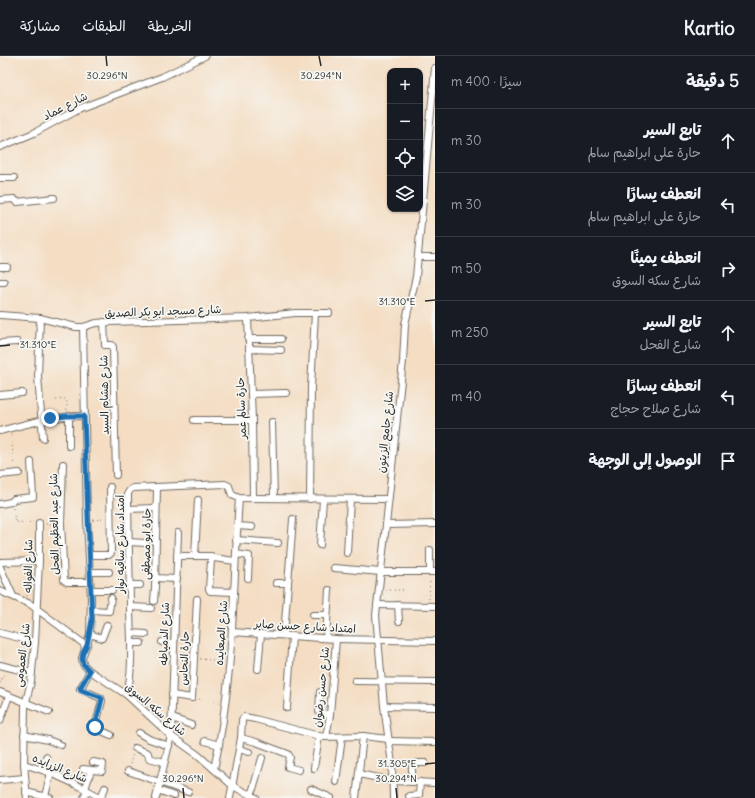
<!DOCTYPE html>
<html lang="ar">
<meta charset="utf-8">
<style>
body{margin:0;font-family:Delius,"Playpen Sans Arabic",sans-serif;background:#20242c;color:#f1f3f6;direction:rtl}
.controls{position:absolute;right:12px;top:12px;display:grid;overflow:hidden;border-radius:8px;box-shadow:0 1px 3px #0004}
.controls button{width:36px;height:36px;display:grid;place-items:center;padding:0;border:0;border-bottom:1px solid #363941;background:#171b24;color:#f1f3f6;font:20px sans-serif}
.stop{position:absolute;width:12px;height:12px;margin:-9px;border:3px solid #1f6fb2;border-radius:50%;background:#fff}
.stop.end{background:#1f6fb2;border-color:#fff;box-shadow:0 1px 4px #0008}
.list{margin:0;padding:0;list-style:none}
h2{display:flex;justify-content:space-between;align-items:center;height:52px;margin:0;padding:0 16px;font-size:17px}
h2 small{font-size:13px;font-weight:400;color:#9ea1a6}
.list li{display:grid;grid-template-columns:26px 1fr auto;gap:12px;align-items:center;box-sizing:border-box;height:64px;padding:0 16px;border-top:1px solid #363941}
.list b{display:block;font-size:15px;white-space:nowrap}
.list p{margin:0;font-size:13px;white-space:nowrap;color:#9ea1a6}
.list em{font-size:13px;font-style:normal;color:#9ea1a6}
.icon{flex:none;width:22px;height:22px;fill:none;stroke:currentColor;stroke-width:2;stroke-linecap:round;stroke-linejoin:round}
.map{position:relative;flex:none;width:435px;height:742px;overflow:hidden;direction:ltr}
header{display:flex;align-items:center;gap:24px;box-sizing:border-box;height:56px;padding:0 20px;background:#171b24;border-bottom:1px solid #363941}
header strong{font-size:19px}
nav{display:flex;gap:22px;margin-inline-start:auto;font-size:14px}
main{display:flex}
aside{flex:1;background:#171b24}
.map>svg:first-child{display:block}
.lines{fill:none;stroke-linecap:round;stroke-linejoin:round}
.minor-casing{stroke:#716960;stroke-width:8}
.path{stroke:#716960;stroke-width:1;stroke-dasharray:1 3;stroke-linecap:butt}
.minor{stroke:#fff;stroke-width:6}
.route{stroke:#1f6fb2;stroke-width:5}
.ticks{fill:none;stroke:#2b2b2b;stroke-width:1.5}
.labels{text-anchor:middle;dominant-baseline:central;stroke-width:3.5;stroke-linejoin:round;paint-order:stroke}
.street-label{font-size:11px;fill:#2b2b2b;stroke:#f6f6f2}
.ticks-label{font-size:10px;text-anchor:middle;fill:#2b2b2b;stroke:#f6f6f2;stroke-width:3.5;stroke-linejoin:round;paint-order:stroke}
</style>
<header>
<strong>Kartio</strong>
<nav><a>الخريطة</a><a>الطبقات</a><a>مشاركة</a></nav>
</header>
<main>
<aside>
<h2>5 دقيقة<small>سيرًا · 400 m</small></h2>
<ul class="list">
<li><svg class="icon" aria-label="ahead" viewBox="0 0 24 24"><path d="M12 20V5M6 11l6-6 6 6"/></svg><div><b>تابع السير</b><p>حارة على ابراهيم سالم</p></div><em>30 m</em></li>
<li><svg class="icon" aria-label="left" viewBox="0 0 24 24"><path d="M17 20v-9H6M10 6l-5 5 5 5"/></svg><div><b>انعطف يسارًا</b><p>حارة على ابراهيم سالم</p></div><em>30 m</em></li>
<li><svg class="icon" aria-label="right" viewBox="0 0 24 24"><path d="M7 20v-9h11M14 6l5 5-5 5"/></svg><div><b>انعطف يمينًا</b><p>شارع سكه السوق</p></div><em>50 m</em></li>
<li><svg class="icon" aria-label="ahead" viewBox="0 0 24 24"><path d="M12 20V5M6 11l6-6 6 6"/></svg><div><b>تابع السير</b><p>شارع الفحل</p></div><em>250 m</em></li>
<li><svg class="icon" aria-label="left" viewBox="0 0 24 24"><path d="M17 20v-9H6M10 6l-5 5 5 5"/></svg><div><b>انعطف يسارًا</b><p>شارع صلاح حجاج</p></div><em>40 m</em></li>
<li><svg class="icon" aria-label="arrive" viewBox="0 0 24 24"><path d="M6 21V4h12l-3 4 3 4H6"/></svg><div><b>الوصول إلى الوجهة</b></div></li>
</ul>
</aside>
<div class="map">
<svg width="435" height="742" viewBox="0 0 435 742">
<rect width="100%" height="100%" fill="#f6f6f2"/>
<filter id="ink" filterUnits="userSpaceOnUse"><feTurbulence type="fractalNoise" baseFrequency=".025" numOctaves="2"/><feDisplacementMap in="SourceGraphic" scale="8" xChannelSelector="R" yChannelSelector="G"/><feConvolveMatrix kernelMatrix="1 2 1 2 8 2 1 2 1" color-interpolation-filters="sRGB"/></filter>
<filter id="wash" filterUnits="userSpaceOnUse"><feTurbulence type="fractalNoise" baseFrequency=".012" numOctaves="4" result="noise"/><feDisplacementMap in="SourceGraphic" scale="16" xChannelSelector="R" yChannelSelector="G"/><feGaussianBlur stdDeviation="0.9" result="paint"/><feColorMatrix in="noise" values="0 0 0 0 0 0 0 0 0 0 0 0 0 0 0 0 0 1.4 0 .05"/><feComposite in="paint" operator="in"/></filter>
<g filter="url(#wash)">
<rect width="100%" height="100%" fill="#f4ddc2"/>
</g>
<g filter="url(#ink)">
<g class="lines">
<defs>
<g id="minor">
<path d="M0,91L34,77L78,53L162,21L205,0"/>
<path d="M0,122H14"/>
<path d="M0,144L14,143L17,146L54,142"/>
<path d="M418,201H435"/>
<path d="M0,211H7"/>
<path d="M0,226H4"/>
<path d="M0,259L40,262L76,271H83L96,267L110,266L248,262L295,257H329"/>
<path d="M40,262L38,321L43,382"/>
<path d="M248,262L252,364L253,442"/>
<path d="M104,266L105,289H112L113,291L116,419"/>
<path d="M83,271L87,464L91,542L90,578L87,589L85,593"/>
<path d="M248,283H281"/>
<path d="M0,287L17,286"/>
<path d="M249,293L281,294"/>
<path d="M251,338L286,337"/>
<path d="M0,339L22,337"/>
<path d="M69,360V390"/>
<path d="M194,364H252"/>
<path d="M272,366L274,442"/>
<path d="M0,375C30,367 53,360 84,360"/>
<path d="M63,408L61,468L64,524L67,526H90"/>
<path d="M0,419L19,417"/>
<path d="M310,443L311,331L315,257"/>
<path d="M0,448L11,446L14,443L33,441L31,406"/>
<path d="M128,453L156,452"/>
<path d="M386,469L435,468"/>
<path d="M237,470L252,471"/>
<path d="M236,484L278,487"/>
<path d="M129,486L146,487"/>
<path d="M320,489L323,443"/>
<path d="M347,497L350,443"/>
<path d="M236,498L249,500L248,522"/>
<path d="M89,499H109L111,497L110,431"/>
<path d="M177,500H211"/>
<path d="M195,500L198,444"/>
<path d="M0,506L39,505"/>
<path d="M0,511L13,540"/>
<path d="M334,512L381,516H435"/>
<path d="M90,516H109"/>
<path d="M430,516V494"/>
<path d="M155,522L177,523"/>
<path d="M276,527H288"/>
<path d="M130,529H140"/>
<path d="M91,534H112"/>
<path d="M0,535L30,548L84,588L85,593L82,602L83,608L90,615L127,639L171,680L198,699L233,730L256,742"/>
<path d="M234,536L210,535L209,533L211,504L214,502L235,505"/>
<path d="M154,545L155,532L157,431"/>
<path d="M377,549L435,550"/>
<path d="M398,549L399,565"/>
<path d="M130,551L151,552"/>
<path d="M91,554L109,555L111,542"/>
<path d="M313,559H327"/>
<path d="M232,576L336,583L435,585"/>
<path d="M0,577L35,586"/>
<path d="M131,577L146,578"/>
<path d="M90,578L102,582L107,569"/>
<path d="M284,579L293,463"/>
<path d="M326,582L329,534"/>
<path d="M162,586L174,587"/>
<path d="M131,587H141"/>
<path d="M0,609L32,617"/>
<path d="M258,613L261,578"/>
<path d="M90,615L80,633L101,642L102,645L95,672L111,679"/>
<path d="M355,625L435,626"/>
<path d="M0,636L49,656"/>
<path d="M320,636L319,656L330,659"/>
<path d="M127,639C133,613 131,584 130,557C130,517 128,477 128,437L130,434L133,432L225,428L229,430L232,439L239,442L388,443"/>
<path d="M172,639L192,642L197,543"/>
<path d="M384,650L435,651"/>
<path d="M287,652L292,580"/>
<path d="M172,662L191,669"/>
<path d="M0,665L9,640"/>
<path d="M139,677L149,683L169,690"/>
<path d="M24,679L48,684L61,689"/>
<path d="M326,681L330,659L336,583"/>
<path d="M241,682L256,686L288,698L290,701L288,711L299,714"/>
<path d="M205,685L219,689"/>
<path d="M389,685L435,686"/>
<path d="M135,692L148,697L149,702L164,706"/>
<path d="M239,693L249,696"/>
<path d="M24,708L51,717L75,728L100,741H101L105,732"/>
<path d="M314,712L319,680"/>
<path d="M40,713L46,701"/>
<path d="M83,713L102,715L103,708L93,706"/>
<path d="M214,713C234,624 233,532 239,442"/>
<path d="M128,715L188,736"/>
<path d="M359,718L393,725L435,727"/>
<path d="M0,724L25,722"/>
<path d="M336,726L342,681"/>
<path d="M412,726V709L416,707H425"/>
<path d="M85,733L91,714"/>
<path d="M311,733L331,742"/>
<path d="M158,734L174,740"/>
<path d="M26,736L50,742"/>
<path d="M45,740L51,717"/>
<path d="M251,740L262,702"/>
<path d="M409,740L419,739L420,726"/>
<path d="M27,742L24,708L25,650L31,625L35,586L39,505V467"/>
<path d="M84,742L87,734"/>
<path d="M156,742L171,680L178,477"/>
<path d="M230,742L241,682L242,664L244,661L255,663L323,681L363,680L388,683"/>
<path d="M356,742L363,680"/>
<path d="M393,742L392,708L384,650L376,559L386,469L403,305L405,268L416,221L435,12"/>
</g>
</defs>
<use href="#minor" class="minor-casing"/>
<g class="path">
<path d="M56,344L65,343L67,346V355"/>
<path d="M11,378L14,410"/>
<path d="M13,452L15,466L33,467"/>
<path d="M93,464L104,463"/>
<path d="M46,468H55"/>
<path d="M386,534H405"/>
<path d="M27,540L28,531"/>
<path d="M429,543L430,523"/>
<path d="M200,603L223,605"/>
<path d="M0,627L4,617"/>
<path d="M199,643L203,644"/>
<path d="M214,646L220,647"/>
<path d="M130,708L133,698"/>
</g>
<use href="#minor" class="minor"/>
</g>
</g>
<g class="lines" filter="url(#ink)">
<path class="route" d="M50,362L67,360H84L92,564L87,589L83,597L82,602L83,608L90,615L80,632L81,634L100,641L102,643L95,671"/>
</g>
<path class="ticks" d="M106,0L107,10M319,0L321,10M425,245L435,244M0,290L10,289M425,708L435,707M183,732L184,742M396,732L397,742"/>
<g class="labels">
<g class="street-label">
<text transform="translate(65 50) rotate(-27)">شارع عماد</text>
<text transform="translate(163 255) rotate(-2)">شارع مسجد ابو بكر الصديق</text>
<text transform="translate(104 339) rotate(-91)">شارع هشام السيد</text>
<text transform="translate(241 352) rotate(-92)">حارة سالم عمر</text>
<text transform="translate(385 376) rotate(-84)">شارع جامع الزيتون</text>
<text transform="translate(54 468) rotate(-91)">شارع عبد العظيم الفحل</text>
<text transform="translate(120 488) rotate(-90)">امتداد شارع ساقيه نوار</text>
<text transform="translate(146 488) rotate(-89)">حارة ابو مصطفى</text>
<text transform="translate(28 510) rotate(-89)">شارع الفواله</text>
<text transform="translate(305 570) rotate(3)">امتداد شارع حسن صابر</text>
<text transform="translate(221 577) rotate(-86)">شارع الصعايده</text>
<text transform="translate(164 578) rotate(-88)">شارع الدمياطه</text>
<text transform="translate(22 599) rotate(-83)">شارع العمومى</text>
<text transform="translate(184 602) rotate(-88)">حارة النحاس</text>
<text transform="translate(321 631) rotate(-84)">شارع حسن رضوان</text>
<text transform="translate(156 653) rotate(40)">شارع سكه السوق</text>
<text transform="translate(60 712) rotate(22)">شارع الزرايده</text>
</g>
</g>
<g class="ticks-label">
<text x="107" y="23">30.296°N</text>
<text x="321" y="23">30.294°N</text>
<text x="397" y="249">31.310°E</text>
<text x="38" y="292">31.310°E</text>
<text x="397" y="711">31.305°E</text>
<text x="183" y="726">30.296°N</text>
<text x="396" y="726">30.294°N</text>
</g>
</svg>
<div class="controls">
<button>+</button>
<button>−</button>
<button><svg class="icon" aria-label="locate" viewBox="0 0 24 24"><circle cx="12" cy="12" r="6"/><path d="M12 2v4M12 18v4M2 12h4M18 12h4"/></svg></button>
<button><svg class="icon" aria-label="layers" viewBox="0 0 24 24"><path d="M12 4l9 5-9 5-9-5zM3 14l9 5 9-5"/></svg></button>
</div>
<div class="stop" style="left:95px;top:671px"></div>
<div class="stop end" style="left:50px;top:362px"></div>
</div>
</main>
